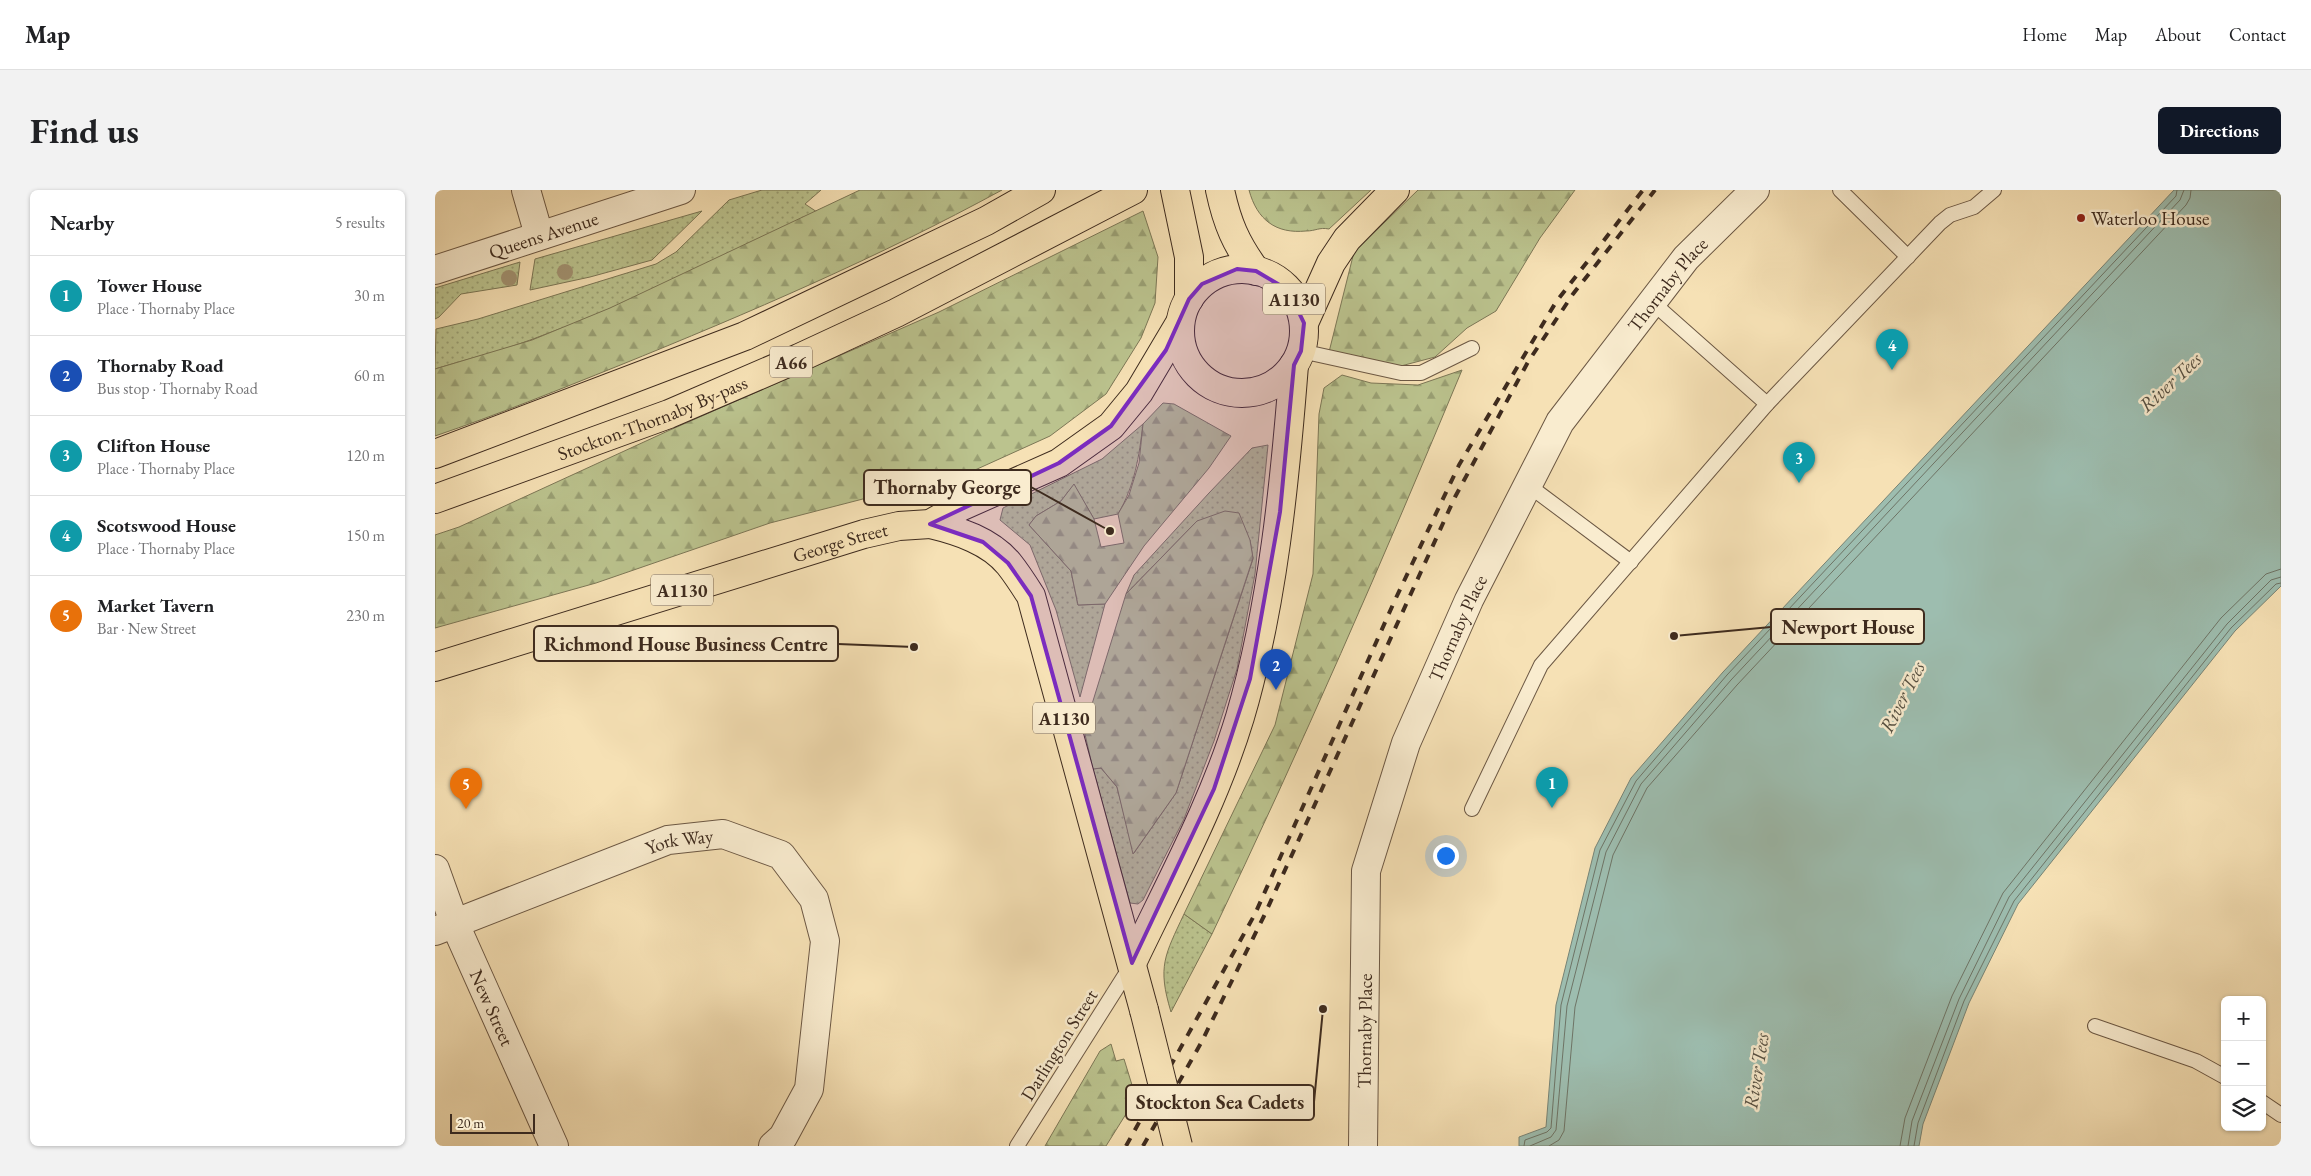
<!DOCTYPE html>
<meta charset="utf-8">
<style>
body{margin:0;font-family:"EB Garamond",serif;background:#f2f2f2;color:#202124}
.controls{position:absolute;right:15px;bottom:15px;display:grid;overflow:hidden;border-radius:8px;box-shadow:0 1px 4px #0004}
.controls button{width:45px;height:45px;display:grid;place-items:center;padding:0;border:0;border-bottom:1px solid #e0e0e0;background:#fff;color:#202124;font:25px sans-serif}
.scale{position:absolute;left:15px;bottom:12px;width:85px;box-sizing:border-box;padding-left:5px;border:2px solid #3e2b1e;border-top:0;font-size:14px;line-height:18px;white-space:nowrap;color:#3e2b1e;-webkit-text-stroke:4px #f9eccf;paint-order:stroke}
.you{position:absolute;left:1010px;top:665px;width:18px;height:18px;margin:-12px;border:4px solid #fff;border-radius:50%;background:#1a73e8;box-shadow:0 0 0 8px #1a73e833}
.badge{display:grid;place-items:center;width:32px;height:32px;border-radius:50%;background:#111827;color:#fff;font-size:16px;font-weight:700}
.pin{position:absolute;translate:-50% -41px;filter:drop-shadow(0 1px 2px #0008)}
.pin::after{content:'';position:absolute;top:26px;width:18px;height:15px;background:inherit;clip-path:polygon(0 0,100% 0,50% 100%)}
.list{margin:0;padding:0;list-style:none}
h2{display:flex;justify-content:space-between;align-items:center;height:65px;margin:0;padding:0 20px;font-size:21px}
h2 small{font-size:16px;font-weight:400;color:#757577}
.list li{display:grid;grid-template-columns:32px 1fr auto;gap:15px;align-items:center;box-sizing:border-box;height:80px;padding:0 20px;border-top:1px solid #e0e0e0}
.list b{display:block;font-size:19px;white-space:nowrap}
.list p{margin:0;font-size:16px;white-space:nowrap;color:#757577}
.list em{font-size:16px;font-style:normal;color:#757577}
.icon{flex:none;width:28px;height:28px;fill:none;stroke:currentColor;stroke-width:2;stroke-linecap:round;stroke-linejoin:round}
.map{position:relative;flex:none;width:1846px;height:956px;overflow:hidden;border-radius:8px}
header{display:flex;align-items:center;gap:30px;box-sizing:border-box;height:70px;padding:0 25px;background:#fff;border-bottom:1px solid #e0e0e0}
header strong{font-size:24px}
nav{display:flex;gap:28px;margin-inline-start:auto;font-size:18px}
.intro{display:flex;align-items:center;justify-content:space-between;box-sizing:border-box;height:120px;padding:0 30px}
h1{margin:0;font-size:35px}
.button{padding:12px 22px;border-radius:8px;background:#111827;color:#fff;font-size:18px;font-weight:700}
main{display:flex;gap:30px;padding:0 30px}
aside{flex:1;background:#fff;border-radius:8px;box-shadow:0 1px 4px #0004}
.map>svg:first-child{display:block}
.grass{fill:url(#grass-dots);stroke:#7c7756}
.forest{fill:url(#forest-firs);stroke:#7c7756}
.water{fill:#9dbdaf;stroke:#778375}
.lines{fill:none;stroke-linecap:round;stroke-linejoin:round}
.shore{stroke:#6e7466;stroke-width:1}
.service-casing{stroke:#6c5844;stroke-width:16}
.minor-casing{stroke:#6c5844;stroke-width:30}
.primary-casing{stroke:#3e2b1e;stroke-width:30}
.trunk-casing{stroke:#3e2b1e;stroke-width:30}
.service{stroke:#f9eccf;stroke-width:14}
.minor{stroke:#f9eccf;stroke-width:28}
.primary{stroke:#f6e1b5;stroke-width:28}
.trunk{stroke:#f6e1b5;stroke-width:28}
.rail{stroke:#3e2b1e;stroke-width:4;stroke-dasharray:9 9;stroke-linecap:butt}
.primary-bridge-casing{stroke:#3e2b1e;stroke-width:30;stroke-linecap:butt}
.primary-bridge{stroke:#f6e1b5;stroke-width:28}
.tree{fill:#a29271}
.marked{fill:#7b2cbf;fill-opacity:0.2;stroke:#7b2cbf;stroke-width:4;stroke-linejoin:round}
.poi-dot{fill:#8f2418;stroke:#f9eccf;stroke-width:2}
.labels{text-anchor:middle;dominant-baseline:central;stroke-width:5;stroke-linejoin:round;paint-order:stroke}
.shield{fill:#f9eccf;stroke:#766553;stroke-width:1}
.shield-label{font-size:18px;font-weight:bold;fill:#3e2b1e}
.poi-label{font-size:19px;fill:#3e2b1e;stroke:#f9eccf;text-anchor:start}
.street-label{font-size:19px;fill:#3e2b1e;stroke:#f9eccf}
.water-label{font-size:20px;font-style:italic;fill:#565042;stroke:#f9eccf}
.leader{fill:none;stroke:#3e2b1e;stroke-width:2}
.callout-dot{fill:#3e2b1e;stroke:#f9eccf;stroke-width:2}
.callout{fill:#f9eccf;stroke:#3e2b1e;stroke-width:2}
.callout-label{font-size:20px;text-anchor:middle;font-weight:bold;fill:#3e2b1e}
</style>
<header>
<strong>Map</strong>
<nav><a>Home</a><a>Map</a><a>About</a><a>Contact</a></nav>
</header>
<div class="intro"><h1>Find us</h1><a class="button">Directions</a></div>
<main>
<aside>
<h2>Nearby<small>5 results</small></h2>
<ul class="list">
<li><span class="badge" style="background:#0f9aa8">1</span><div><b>Tower House</b><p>Place · Thornaby Place</p></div><em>30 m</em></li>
<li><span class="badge" style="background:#1a4fb4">2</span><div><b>Thornaby Road</b><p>Bus stop · Thornaby Road</p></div><em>60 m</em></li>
<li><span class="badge" style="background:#0f9aa8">3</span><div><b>Clifton House</b><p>Place · Thornaby Place</p></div><em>120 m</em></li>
<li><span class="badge" style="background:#0f9aa8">4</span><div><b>Scotswood House</b><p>Place · Thornaby Place</p></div><em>150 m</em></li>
<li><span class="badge" style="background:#e8710a">5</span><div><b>Market Tavern</b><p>Bar · New Street</p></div><em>230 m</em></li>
</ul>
</aside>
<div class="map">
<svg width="1846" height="956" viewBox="0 0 1846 956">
<defs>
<pattern id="grass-dots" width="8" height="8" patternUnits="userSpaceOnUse" patternTransform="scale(1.25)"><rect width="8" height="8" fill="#bbc38e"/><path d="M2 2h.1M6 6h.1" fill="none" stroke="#999f73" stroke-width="1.8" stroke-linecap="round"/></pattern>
<pattern id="forest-firs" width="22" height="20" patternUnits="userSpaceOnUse" patternTransform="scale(1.25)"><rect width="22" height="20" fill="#bbc38e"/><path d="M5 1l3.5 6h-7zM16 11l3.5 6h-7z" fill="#999f73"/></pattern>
</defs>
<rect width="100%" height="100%" fill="#f6e1b5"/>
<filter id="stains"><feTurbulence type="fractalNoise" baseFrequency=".004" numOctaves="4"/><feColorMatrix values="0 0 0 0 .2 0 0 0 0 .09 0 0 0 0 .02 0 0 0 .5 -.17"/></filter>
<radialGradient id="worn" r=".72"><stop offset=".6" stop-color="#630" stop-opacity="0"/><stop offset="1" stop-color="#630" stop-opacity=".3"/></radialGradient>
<g class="grass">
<path d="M327,0H386L370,14L382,22C288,66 195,114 98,149C66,161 33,169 0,179L1,139L43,129L221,74L241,62L294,10Z"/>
<path d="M267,21L217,70L155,87L95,100L100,69Z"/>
<path d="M85,72L82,95L26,104L4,127L0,129V98Z"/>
<path d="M708,234C704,267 700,295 683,324L659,329L639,295L626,311L601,326L594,335L636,381L643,415L670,414L645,507L621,420L595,355L565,330L568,318L667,269Z"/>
<path d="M833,255L820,384L802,479L779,551L749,629L708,710L703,714L695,713L658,579L666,578L682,597L699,663L741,603L818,369L815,350L762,331L691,404L699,385L774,303L817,258Z"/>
<path d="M749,724L777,744L736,822C722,776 730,765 749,724Z"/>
</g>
<g class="forest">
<path d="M425,0H567C444,67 314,123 183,176C123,200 62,225 0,246V179L97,150L175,118Z"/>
<path d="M814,0H936L894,39C884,37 881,41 871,41C841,44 822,30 814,0Z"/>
<path d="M983,0H1140L1105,48L1061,121L1032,138L1000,167L962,177L894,162L919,62Z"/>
<path d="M708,21L723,67L720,113L706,148L671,204L615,246L540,280L335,333L161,393L0,438V345L24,337L235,240L504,122Z"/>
<path d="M1027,180C948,370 866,558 777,744L749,724L840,535L878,384L884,224L889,198L907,185L936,193L983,195Z"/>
<path d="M728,213L739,214L796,246L774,278L709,356L670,414L643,415L636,381L594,335L601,326L626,311L639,294L659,329L666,357L689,353L683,324L694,305L704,273L708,234Z"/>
<path d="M790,321L804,323L815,350L818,368L741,603L698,664L682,597L666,578L658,579L649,540L691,404L762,331Z"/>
<path d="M676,854L681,871L689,869L701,908L671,956H610L665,861Z"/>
</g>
<path class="water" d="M1739,0H1846V396L1800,441L1583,714L1534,813L1488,934L1484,956H1084V947L1111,937L1121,815L1160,658L1196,588L1288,482Z"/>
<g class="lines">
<g class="shore">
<path d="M1089,956L1090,950L1112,942L1116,938L1126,815L1165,660L1201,591L1292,485L1741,6L1742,0"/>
<path d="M1095,956L1116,947L1121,940L1132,816L1171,662L1206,594L1296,490L1745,10L1749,0"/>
<path d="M1114,956L1124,950L1129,941L1140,817L1178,665L1212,598L1302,495L1751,15L1755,8L1756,0"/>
<path d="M1465,956L1470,928L1517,806L1568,703L1786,428L1831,384L1846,379"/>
<path d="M1473,956L1477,931L1524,809L1574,707L1792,434L1836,390L1846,387"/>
<path d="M1479,956L1483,933L1529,811L1579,711L1796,438L1841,394L1846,393"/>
</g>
<defs>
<g id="service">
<path d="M1405,0L1473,67"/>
<path d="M1217,112L1332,214"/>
<path d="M866,161L966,183H986L1037,158"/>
<path d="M1093,295L1196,372"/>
<path d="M1037,619L1106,475L1332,214L1505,33L1515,25L1539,17L1559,0"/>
<path d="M1660,836L1761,871L1790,887"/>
<path d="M1827,912L1846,925"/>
<path d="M582,956L697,774"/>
</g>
<g id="minor">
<path d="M91,0L104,45"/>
<path id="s1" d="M0,80L246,0"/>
<path id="s2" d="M0,679L19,732L119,956"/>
<path id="s3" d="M0,741L233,650L288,644L346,665L379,709L390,751L374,899L348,947L338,956"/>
<path id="s4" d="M928,956L931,681L971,553L1034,410L1125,232L1251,68L1320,0"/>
</g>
<g id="primary">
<path d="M740,0L754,67V109"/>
<path d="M785,0C792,33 801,54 821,81"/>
<circle cx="807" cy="141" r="62"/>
<path d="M495,334C524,341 555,351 574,374C582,384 589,395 596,406L709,820"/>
<path id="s5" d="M0,477L429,344L464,336L495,334L525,317L624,273L676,236L704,202L745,133"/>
<path d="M697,773C735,693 779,613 805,527C838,415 850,291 859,175"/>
</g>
<g id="trunk">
<path d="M869,133L896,73L912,49L960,0"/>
<path d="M0,264L310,146L551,31L606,0"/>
<path id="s6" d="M0,309L234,224L364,168L461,123L698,0"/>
</g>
</defs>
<use href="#service" class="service-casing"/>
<use href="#minor" class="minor-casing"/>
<use href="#primary" class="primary-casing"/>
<use href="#trunk" class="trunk-casing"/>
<use href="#service" class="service"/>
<use href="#minor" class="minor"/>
<use href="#primary" class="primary"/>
<use href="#trunk" class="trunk"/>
<g class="rail">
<path d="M691,956L820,724L960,410L1024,275L1121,112L1208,0"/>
<path d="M708,956L766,853L829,726L1020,307L1093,172L1138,104L1220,0"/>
</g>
<defs>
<path id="primary-bridge" d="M709,820L743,956"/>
</defs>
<use href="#primary-bridge" class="primary-bridge-casing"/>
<use href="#primary-bridge" class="primary-bridge"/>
</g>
<g class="tree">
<circle cx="130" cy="82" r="8"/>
<circle cx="74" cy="88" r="8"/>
</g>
<path class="marked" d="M802,79L821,81L853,100L869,133L866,161L859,175L845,322L815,489L779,599L697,773L596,406L573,373L548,352L495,334L624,273L676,236L731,160L754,109L767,94Z"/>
<circle class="poi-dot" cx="1646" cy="28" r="5"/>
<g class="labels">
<g class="shield">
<rect x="828" y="93.5" width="62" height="31" rx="4"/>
<rect x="335" y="156.5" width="42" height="31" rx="4"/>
<rect x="216" y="384.5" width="62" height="31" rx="4"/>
<rect x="598" y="512.5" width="62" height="31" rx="4"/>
</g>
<g class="shield-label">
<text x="859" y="109">A1130</text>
<text x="356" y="172">A66</text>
<text x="247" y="400">A1130</text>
<text x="629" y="528">A1130</text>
</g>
<g class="poi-label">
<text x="1656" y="28">Waterloo House</text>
</g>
<g class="street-label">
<text stroke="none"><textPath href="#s1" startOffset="114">Queens Avenue</textPath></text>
<text stroke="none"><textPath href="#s4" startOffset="940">Thornaby Place</textPath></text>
<text stroke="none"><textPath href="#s6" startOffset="232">Stockton-Thornaby By-pass</textPath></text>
<text stroke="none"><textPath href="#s5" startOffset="424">George Street</textPath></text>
<text stroke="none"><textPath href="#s4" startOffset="535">Thornaby Place</textPath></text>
<text stroke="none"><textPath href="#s3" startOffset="261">York Way</textPath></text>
<text stroke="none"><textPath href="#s2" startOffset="150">New Street</textPath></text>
<text stroke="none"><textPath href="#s4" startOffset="115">Thornaby Place</textPath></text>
<text transform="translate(624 855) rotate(-58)">Darlington Street</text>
</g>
<g class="water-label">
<text transform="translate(1735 192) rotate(-43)">River Tees</text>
<text transform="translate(1467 507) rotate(-63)">River Tees</text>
<text transform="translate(1321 881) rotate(-81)">River Tees</text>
</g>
</g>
<path class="leader" d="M675 341L596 297M1239 446L1336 437M479 457L403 454M888 819L879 912"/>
<g class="callout-dot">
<circle cx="675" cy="341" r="5"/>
<circle cx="1239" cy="446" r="5"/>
<circle cx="479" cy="457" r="5"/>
<circle cx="888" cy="819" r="5"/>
</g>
<g class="callout">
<rect x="429" y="280" width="167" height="35" rx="5"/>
<rect x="1336" y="419" width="153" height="35" rx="5"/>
<rect x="99" y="436" width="304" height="35" rx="5"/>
<rect x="691" y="895" width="188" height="35" rx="5"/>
</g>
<g class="callout-label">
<text x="512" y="304">Thornaby George</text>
<text x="1413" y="444">Newport House</text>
<text x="251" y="461">Richmond House Business Centre</text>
<text x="785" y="919">Stockton Sea Cadets</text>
</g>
<rect width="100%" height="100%" filter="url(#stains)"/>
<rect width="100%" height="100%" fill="url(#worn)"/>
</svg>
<div class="controls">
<button>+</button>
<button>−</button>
<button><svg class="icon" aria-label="layers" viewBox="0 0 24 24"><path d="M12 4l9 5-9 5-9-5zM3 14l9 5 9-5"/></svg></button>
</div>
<div class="scale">20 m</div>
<div class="you"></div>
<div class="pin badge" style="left:1117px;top:618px;background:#0f9aa8">1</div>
<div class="pin badge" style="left:841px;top:500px;background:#1a4fb4">2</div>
<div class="pin badge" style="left:1364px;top:293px;background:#0f9aa8">3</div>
<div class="pin badge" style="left:1457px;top:180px;background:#0f9aa8">4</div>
<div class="pin badge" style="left:31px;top:619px;background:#e8710a">5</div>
</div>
</main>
